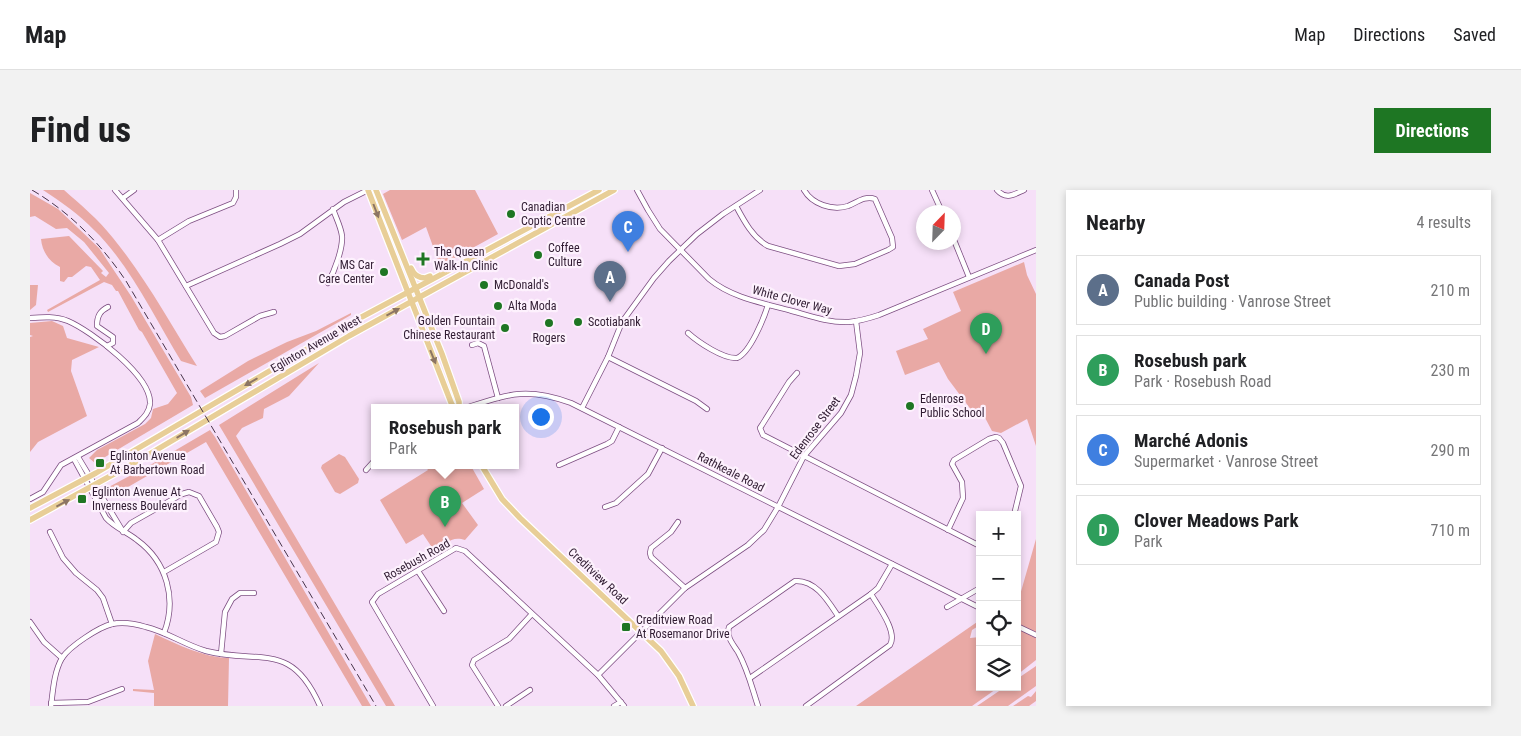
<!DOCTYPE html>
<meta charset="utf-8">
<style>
body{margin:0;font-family:"Roboto Condensed",sans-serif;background:#f2f2f2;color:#202124}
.controls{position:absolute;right:15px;bottom:15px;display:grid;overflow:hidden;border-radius:0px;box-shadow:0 2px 8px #0003}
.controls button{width:45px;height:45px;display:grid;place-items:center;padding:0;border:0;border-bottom:1px solid #e0e0e0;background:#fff;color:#202124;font:25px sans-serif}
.compass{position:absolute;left:886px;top:15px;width:45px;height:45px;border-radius:50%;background:#fff;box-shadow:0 2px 8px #0003;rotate:23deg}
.you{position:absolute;left:510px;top:226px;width:18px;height:18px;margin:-12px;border:4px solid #fff;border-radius:50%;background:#1a73e8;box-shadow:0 0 0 8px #1a73e833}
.badge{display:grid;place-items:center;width:32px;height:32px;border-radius:50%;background:#1e7623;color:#fff;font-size:16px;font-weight:700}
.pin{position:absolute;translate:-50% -41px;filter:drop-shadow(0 1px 2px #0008)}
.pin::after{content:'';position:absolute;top:26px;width:18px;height:15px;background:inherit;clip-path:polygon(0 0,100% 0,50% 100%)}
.popup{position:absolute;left:341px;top:214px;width:148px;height:65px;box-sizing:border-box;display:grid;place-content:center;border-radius:0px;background:#fff;filter:drop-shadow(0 1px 4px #0005);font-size:16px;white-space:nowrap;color:#757577}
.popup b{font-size:19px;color:#202124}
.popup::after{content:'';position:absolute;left:50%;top:100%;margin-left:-10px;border:10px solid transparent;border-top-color:#fff}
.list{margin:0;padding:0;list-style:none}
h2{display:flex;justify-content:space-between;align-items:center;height:65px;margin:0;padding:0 20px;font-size:21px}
h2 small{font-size:16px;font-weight:400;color:#757577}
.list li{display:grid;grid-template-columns:32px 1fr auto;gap:15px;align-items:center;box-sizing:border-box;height:70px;margin:0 10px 10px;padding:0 10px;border:1px solid #e0e0e0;border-radius:0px}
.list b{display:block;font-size:19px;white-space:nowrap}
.list p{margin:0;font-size:16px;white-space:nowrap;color:#757577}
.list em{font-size:16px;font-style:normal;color:#757577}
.icon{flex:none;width:28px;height:28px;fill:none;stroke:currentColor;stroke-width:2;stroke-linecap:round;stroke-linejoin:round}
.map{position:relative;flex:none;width:1006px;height:516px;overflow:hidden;border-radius:0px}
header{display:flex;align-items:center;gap:30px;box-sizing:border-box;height:70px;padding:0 25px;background:#fff;border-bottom:1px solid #e0e0e0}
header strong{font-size:24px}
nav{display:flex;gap:28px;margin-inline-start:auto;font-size:18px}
.intro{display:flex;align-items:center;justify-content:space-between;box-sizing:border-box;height:120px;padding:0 30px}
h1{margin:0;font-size:35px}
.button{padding:12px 22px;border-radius:0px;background:#1e7623;color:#fff;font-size:18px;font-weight:700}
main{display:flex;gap:30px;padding:0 30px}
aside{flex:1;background:#fff;border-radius:0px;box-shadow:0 2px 8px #0003}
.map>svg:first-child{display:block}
.green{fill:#e9a9a5}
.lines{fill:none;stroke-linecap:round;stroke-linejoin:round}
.minor-casing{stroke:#7d4e82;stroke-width:6}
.major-casing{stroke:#fff;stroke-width:8}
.minor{stroke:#fff;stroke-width:4.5}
.major{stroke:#e8ce97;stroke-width:5.5}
.rail{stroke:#473349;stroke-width:1;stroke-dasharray:8 4;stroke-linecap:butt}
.oneway{fill:#8c7564}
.poi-dot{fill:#1e7623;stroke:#fdf1fd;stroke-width:2}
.labels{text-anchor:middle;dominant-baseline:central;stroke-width:4.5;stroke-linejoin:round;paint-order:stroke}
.poi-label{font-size:12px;fill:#301c32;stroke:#fdf1fd;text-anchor:start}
.street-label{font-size:12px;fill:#301c32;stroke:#fdf1fd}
</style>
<header>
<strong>Map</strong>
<nav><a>Map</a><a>Directions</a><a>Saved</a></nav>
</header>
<div class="intro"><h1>Find us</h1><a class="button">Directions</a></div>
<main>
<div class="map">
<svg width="1006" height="516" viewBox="0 0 1006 516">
<rect width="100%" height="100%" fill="#f6e0f8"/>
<g class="green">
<path d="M13,0H34C51,15 69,30 83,48C115,87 140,133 167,176L151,171C126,130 98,72 64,40C49,24 31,12 13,0Z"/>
<path d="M360,0H445L468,44L410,76L396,37L372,50L353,4Z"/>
<path d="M0,3L28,19L69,58L101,106L161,207L163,215L65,273L59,268L67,260L115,234L121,228L123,219L138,214L147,203L112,142L109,140L88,101H86L82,95L74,92L18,122L17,120L70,90L61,77L56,76L42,87H38L34,92L30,91V77C19,72 12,61 11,49L39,46L73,81L71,83L76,87L79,83L54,52L37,38L26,39L5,26L0,27Z"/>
<path d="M994,72L997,85L1006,104V256L997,229L971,243L962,241L952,222L945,225L918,189L909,172L875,185L866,161L898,149L893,139L931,121L923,102Z"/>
<path d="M0,95H8L6,115L0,120Z"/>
<path d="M321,123V125L175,208L170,201L218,171L257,152L286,141Z"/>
<path d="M22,131L33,136L37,148L69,157L42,170L41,181L57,226L8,252L0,262V147L3,146L0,145V133Z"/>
<path d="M289,173L259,206L234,219L233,228L212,238L206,246L365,516H356L189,235Z"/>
<path d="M180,240L185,247L341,516H332L176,252L79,308L75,299L122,274Z"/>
<path d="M309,264L315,267L329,289L328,293L310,304L305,302L291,278L292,275Z"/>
<path d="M395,276H441L454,299L432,313L448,335L435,350C421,345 415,355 405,362L393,344L376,354L350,310L398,280Z"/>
<path d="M1006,349V443L987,434V407L990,405Z"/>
<path d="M950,430V435L942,440L940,448L950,447V497H969L942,516H826Z"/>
<path d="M987,438L1006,448V470L987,485Z"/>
<path d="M125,444C149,455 172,467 199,468L198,516H124V503L103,501V499L124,500L118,471Z"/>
<path d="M1006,476V496L978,516H947L975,497H987V489Z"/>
<path d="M1006,501V511L999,516H983L998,506L1001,507Z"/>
</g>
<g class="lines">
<defs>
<g id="minor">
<path d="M85,0L128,50L184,143L190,147L195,146L230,126L244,122"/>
<path d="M607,0L618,20L630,39L679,89C702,108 733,113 762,121C780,126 799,133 819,132C830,131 840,128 849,125L1006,60"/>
<path d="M902,0L912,22"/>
<path d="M967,0C976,10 983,5 994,0"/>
<path d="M93,8L104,0"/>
<path d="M706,16C714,31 723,48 738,56L809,76L825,74L858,60L863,57L862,48L845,9C835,5 826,13 818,16C802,21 782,14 774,0"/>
<path d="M128,50L159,31L203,13L206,7V0"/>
<path d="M924,50L939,87"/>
<path d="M298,93C304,82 313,59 312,46C311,37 306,28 303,19"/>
<path d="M156,96L250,54L270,44L314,12L338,0"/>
<path d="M0,128C13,127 26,126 38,131C61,141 122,186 120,214C119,223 113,228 108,233L31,275L13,302L0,309"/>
<path d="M658,143C668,152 693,169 707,168C720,163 734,128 738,115"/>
<path d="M442,155L448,153L454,156L468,208"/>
<path d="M77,156L83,153V147L67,136C67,126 70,121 78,117"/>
<path d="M578,167L666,211L677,219"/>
<path d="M767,183L759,192L732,235L730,238L733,245L950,356"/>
<path d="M435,218C479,204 496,197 541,213L950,418"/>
<path d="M552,218L578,167L592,132L624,88L639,71L667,44L693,24L730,0"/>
<path d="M48,267L92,340"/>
<path d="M44,269L76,328C85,338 97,342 107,350C137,372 147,409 134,443"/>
<path d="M529,275L577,254L582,251L589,237"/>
<path d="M336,280L345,270"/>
<path d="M575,317L586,313L618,284L632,258"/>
<path d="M648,332L641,342L621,358L620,363L621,367L655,398"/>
<path d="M918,340L933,308L932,292L922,274L924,270L959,249L966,247L969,248L973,253L991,296L984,325"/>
<path d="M20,342L33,368L46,383L67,400L73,408L82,434"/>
<path d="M93,342L101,333L152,304L159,302L169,306L187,337L189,342L186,352L134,382"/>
<path d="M388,381L414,421"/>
<path d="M917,417L950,398"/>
<path d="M0,432L14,452L32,468"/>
<path d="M987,436L1006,445"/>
<path d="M191,464L195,422L202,409L210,403H224"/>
<path d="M568,485L655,398L718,355L734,340L748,317L774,266L811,223L821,205L826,186L830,163L826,131"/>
<path d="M720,488L841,404L848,398L862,374"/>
<path d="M21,513L58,512L92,499"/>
<path d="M21,516C23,500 24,482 32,468C40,456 69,437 82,434C92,432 106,434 116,437C137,442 155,455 176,461C231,475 261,450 290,516"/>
<path d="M403,516L342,412L348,404L426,358L435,361L568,485L594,516"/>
<path d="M468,516L442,475L444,470L479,449L501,425"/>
<path d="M476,516L500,500"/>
<path d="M584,516L591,512"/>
<path d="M728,516C722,498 718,480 708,462C703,454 696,447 699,437L765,391C786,390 798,411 808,426"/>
<path d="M776,516L860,455C868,442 848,416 841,404"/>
</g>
<g id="major">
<path d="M338,0L422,215L426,218"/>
<path d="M346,0L412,164L429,212V218"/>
<path d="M381,78C384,85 388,88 395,88L400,86"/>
<path d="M452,276L472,309L490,328L631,461L649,486L663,516"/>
<path d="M0,318L66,283L328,129L569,0"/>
<path d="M0,330L106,272L319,146L584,0"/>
</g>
</defs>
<use href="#minor" class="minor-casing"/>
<use href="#major" class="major-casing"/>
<use href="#minor" class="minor"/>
<use href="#major" class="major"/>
<path class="rail" d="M2,0C41,23 71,54 96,91L346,516"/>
</g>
<defs><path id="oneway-solid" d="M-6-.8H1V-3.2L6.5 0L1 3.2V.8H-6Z" transform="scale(1.25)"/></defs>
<g class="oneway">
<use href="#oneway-solid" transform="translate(346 21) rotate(69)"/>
<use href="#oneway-solid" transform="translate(363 122) rotate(-29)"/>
<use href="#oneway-solid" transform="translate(403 167) rotate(68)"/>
<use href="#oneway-solid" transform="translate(221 192) rotate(150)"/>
<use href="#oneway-solid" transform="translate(153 244) rotate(-31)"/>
<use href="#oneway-solid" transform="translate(33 313) rotate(-28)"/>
</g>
<g class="poi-dot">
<circle cx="481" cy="24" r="5"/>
<circle cx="508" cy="65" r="5"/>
<path d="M390.5 61.5h5v5h5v5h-5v5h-5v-5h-5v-5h5z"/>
<circle cx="354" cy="82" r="5"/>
<circle cx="454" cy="95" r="5"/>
<circle cx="468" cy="116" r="5"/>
<circle cx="548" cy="132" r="5"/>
<circle cx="519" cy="133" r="5"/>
<circle cx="475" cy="138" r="5"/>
<circle cx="880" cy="216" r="5"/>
<rect x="65" y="268" width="10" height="10" rx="2.5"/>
<rect x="47" y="304" width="10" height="10" rx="2.5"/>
<rect x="591" y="432" width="10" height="10" rx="2.5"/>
</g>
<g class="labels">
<g class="poi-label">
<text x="491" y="17">Canadian<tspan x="491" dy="14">Coptic Centre</tspan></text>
<text x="518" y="58">Coffee<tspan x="518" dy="14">Culture</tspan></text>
<text x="404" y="62">The Queen<tspan x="404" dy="14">Walk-In Clinic</tspan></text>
<text x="344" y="75" text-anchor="end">MS Car<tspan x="344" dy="14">Care Center</tspan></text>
<text x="464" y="95">McDonald's</text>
<text x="478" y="116">Alta Moda</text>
<text x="465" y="131" text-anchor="end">Golden Fountain<tspan x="465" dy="14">Chinese Restaurant</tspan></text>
<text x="558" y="132">Scotiabank</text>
<text x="519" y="148" text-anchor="middle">Rogers</text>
<text x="890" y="209">Edenrose<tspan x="890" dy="14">Public School</tspan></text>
<text x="80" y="266">Eglinton Avenue<tspan x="80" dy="14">At Barbertown Road</tspan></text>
<text x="62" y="302">Eglinton Avenue At<tspan x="62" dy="14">Inverness Boulevard</tspan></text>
<text x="606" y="430">Creditview Road<tspan x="606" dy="14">At Rosemanor Drive</tspan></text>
</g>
<g class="street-label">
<text transform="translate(762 110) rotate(15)">White Clover Way</text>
<text transform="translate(286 154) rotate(-30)">Eglinton Avenue West</text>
<text transform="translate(785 238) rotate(-53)">Edenrose Street</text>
<text transform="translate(701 282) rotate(27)">Rathkeale Road</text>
<text transform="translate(387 370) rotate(-29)">Rosebush Road</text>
<text transform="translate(568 386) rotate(43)">Creditview Road</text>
</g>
</g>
</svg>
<div class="controls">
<button>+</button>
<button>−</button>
<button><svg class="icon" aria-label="locate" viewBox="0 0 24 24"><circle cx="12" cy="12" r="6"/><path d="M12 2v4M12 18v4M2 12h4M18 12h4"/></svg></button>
<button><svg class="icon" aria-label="layers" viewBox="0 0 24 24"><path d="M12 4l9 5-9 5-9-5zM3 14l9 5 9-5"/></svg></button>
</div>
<svg class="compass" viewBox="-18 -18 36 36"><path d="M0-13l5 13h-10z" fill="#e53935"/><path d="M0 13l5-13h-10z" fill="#757577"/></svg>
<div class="you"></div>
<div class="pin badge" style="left:580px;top:112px;background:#5c6f8a">A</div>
<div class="pin badge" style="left:415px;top:337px;background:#2e9e5b">B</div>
<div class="popup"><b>Rosebush park</b>Park</div>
<div class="pin badge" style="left:598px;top:62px;background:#3f7fe0">C</div>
<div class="pin badge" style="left:956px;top:164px;background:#2e9e5b">D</div>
</div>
<aside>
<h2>Nearby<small>4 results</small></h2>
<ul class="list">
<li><span class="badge" style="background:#5c6f8a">A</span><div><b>Canada Post</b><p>Public building · Vanrose Street</p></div><em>210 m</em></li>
<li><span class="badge" style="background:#2e9e5b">B</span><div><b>Rosebush park</b><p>Park · Rosebush Road</p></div><em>230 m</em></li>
<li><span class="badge" style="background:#3f7fe0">C</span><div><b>Marché Adonis</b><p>Supermarket · Vanrose Street</p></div><em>290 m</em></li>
<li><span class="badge" style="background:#2e9e5b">D</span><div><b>Clover Meadows Park</b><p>Park</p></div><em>710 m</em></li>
</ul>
</aside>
</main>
